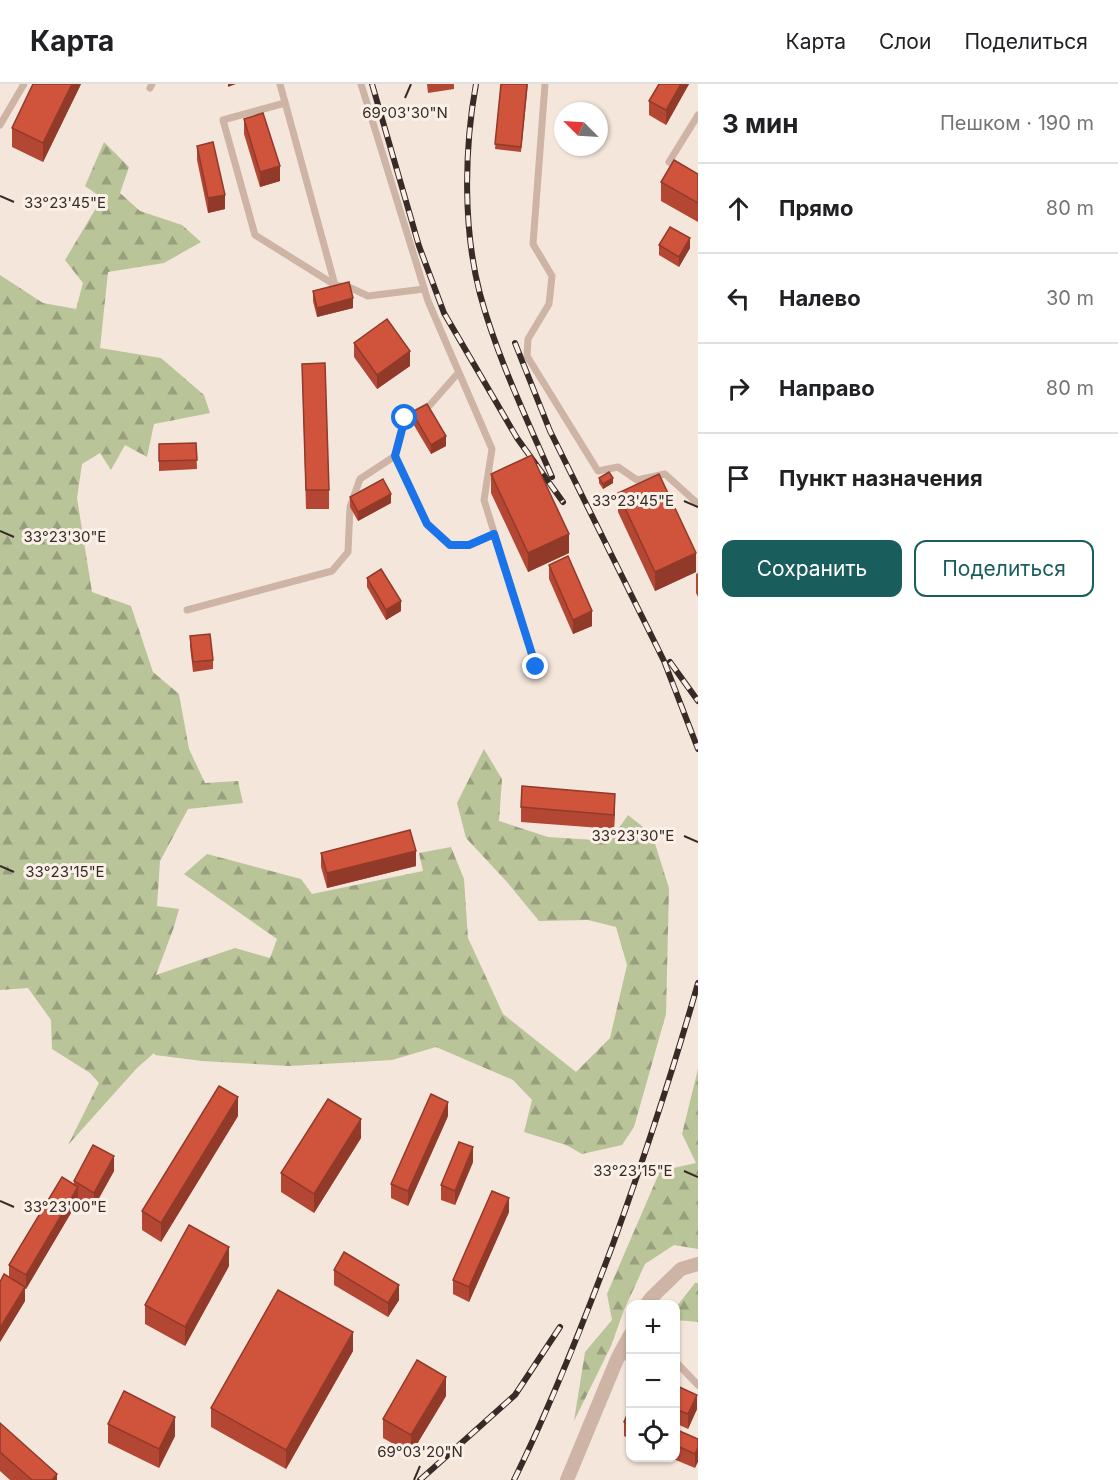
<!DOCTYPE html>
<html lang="ru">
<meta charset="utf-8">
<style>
body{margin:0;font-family:Inter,sans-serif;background:#f2f2f2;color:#202124}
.controls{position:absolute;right:18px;bottom:18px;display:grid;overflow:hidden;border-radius:12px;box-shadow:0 2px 4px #0004}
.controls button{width:54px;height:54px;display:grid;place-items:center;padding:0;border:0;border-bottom:2px solid #e0e0e0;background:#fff;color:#202124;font:30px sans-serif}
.compass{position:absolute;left:554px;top:18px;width:54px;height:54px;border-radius:50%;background:#fff;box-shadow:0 2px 4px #0004;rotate:294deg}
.stop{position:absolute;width:18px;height:18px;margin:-14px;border:4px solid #1a73e8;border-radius:50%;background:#fff}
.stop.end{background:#1a73e8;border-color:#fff;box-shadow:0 2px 6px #0008}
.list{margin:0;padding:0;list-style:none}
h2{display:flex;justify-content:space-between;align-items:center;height:78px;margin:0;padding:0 24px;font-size:26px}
h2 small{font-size:20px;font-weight:400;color:#757577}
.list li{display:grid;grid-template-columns:39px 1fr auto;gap:18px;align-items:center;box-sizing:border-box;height:90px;padding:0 24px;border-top:2px solid #e0e0e0}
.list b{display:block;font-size:22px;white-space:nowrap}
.list em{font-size:20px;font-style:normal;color:#757577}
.actions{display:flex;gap:12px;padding:18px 24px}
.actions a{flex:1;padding:14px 0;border:2px solid #195e5c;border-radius:12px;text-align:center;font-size:21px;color:#195e5c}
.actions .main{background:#195e5c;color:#fff}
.icon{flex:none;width:33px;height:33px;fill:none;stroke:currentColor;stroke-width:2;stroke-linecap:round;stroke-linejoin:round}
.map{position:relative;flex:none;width:698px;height:1396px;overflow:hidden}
header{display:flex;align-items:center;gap:36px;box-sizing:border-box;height:84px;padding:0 30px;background:#fff;border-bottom:2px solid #e0e0e0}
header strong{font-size:28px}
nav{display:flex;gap:33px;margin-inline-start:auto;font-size:21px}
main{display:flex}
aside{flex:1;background:#fff}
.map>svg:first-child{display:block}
.forest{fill:url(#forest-firs)}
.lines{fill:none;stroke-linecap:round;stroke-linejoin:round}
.service{stroke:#cdb4a5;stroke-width:7}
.minor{stroke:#cdb4a5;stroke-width:14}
.rail-casing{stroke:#382b27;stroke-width:6}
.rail{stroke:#fbf0e7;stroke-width:4;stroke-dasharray:11;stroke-linecap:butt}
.wall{fill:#b34734}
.shaded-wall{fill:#923a2a}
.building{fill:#d0533c;stroke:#923a2a;stroke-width:1.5}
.route{stroke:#1a73e8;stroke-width:8}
.ticks{fill:none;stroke:#382b27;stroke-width:2}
.ticks-label{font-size:15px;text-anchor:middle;fill:#382b27;stroke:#fbf0e7;stroke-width:6;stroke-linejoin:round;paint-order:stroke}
</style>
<header>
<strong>Карта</strong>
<nav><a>Карта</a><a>Слои</a><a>Поделиться</a></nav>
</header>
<main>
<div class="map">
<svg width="698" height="1396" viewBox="0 0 698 1396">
<defs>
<pattern id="forest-firs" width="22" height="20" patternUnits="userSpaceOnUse" patternTransform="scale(1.5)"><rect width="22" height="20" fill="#bac499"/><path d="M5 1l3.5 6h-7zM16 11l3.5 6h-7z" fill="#989f7d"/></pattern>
</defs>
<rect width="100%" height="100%" fill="#f4e6db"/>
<g class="forest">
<path d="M104,58L129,83L120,109L140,127L182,141L201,158L164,179L108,188L100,264L161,274L204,311L210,329L154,340L147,373L125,361L111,386L100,369L82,380L77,414L92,508L131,522L153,588L179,610L189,665L205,699L238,697L243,719L188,725L160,777L157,822L179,825L174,843L156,891L235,864L270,874L277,855L184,790L207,770L301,795L312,810L423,787L419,769L451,763L464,795L468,854L503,930L576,988L610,954L627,881L616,843L588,836L539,837L507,798L466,754L457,719L484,665L502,695L499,737L548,753L610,757L628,731L652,750L669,804L666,930L634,1043L622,1061L582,1070L566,1061L524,1048L532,1016L513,996L436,963L392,976L289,982L202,977L155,971L154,969L137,984L68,1061L99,999L90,989L52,965L51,936L28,904L0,906V191L43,219L76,225L83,199L65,176L102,114L85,102Z"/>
<path d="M698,985V1165L674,1161L645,1180L624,1226L611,1262L574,1337L585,1268L612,1236L607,1210L660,1087L696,1079L682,1050Z"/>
<path d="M695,1199H698V1238L676,1236L677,1222Z"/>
</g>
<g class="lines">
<g class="service">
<path d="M280,0L335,201L351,204L368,212L424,205"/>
<path d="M361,0L428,217L492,365L484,416L536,583"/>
<path d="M545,0L533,160L552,192L549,220L528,255L527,272L598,387L618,383L637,396L665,390L698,420"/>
<path d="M150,4L152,0"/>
<path d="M285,19L223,36L255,151L335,201"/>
<path d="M0,41L24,0"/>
<path d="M679,84L669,78L698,31"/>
<path d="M458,289L430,321L405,334L395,372L427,440L450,461H469L494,450"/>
<path d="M187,526L332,487L348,468L350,423L360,395L395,372"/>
<path d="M618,1273H630"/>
<path d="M676,1278L698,1301"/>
</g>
<g class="minor">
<path d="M647,1220L651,1214L681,1185L698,1180"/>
<path d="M567,1396L618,1273L630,1251"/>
</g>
<defs>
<g id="rail">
<path d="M372,0L419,162L444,229L517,354L563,418"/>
<path d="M476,0C464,66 463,145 480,210C497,273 526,333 552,393"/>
<path d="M515,259L550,347L664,577L698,665"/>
<path d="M670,578L698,617"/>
<path d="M420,1396L515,1311L560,1243"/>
<path d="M514,1396C552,1319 583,1240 613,1160C644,1074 673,987 698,899"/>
</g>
</defs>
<use href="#rail" class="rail-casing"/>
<use href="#rail" class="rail"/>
</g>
<g class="wall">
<path d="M81,0L43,78L12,63V44Z"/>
<path d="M427,0H454V5L428,9Z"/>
<path d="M501,0H528L521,68L495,65Z"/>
<path d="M659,0H689L666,41L649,31V17Z"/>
<path d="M244,35L280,97L260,103L244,50Z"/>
<path d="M197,62L225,125L208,129L197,76Z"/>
<path d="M698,90V138L661,117V98Z"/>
<path d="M659,161L690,164L679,183L659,171Z"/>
<path d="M313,207L353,224L317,233L313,217Z"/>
<path d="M354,259L410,282L377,305L354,273Z"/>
<path d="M302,280L329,406V425H306Z"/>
<path d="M412,328L446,362L431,370L412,338Z"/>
<path d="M196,359L197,385L159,387V360Z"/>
<path d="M491,390L569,469L528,488L491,409Z"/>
<path d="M599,394L613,399L603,405L599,399Z"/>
<path d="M618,409L696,488L655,507L618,428Z"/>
<path d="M350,413L391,419L358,437L350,423Z"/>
<path d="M549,481L592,542L573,550L549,495Z"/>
<path d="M698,489V513L696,509V490Z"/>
<path d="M367,494L401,527L386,536L367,503Z"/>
<path d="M190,552L213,576V585L193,588L190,562Z"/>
<path d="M521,723L615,724L614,745L521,738Z"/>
<path d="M321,769L416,782L327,804L321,783Z"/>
<path d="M238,1032L161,1158L142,1146V1127Z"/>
<path d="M448,1032L408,1122L391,1114V1100Z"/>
<path d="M361,1054L314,1129L281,1108V1089Z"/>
<path d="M473,1078L455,1121L441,1116V1101Z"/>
<path d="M114,1087L94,1123L78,1115V1117L26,1205H25V1217L0,1258V1198L9,1193V1181L74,1100V1097Z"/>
<path d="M509,1128L469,1218L453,1210V1196Z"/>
<path d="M229,1182L185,1262L145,1240V1221Z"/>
<path d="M334,1186L399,1216L388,1233L334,1201Z"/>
<path d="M353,1267L286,1385L211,1343V1324Z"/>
<path d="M675,1301L697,1325L688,1345L675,1339Z"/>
<path d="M446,1312L411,1370L383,1354V1335Z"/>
<path d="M630,1325V1355L624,1352V1338Z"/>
<path d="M0,1339L57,1396H10L0,1387Z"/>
<path d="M108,1340L175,1352L159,1384L108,1359Z"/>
<path d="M675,1345L698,1355L695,1384L671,1374H675Z"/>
</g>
<g class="shaded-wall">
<path d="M72,0H81L43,78V59Z"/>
<path d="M228,0H236L228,3Z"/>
<path d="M681,0H689L666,41V26Z"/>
<path d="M280,82V97L260,103V88Z"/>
<path d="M225,111V125L208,129V114Z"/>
<path d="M690,154V164L679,183V173Z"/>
<path d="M353,214V224L317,233V224Z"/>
<path d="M410,267V282L377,305V291Z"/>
<path d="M446,352V362L431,370V361Z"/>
<path d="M613,394V399L603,405V400Z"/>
<path d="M391,410V419L358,437V428Z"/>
<path d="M569,450V469L528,488V469Z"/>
<path d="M696,469V488L655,507V488Z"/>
<path d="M401,517V527L386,536V526Z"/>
<path d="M592,527V542L573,550V536Z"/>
<path d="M615,710V724L614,745V731Z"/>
<path d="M416,767V782L327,804V789Z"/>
<path d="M238,1013V1032L161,1158V1139Z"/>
<path d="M448,1018V1032L408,1122V1107Z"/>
<path d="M361,1035V1054L314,1129V1110Z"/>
<path d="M473,1063V1078L455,1121V1107Z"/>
<path d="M114,1072V1087L94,1123V1109Z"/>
<path d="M78,1103V1117L26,1205V1191Z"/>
<path d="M509,1114V1128L469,1218V1203Z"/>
<path d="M229,1163V1182L185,1262V1243Z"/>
<path d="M399,1201V1216L388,1233V1219Z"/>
<path d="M25,1203V1217L0,1258V1244Z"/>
<path d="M353,1248V1267L286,1385V1366Z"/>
<path d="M446,1293V1312L411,1370V1351Z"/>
<path d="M697,1311V1325L688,1345V1330Z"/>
<path d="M175,1333V1352L159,1384V1365Z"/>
<path d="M698,1363V1378L695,1384V1370Z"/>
<path d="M57,1390V1396H52Z"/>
</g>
<g class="building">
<path d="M33,0H72L43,59L12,44Z"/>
<path d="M501,0H527L521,63L495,60Z"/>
<path d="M659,0H681L666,26L649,17Z"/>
<path d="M263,29L280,82L260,88L244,35Z"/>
<path d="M213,58L225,111L208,114L197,62Z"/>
<path d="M674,76L698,90V119L661,98Z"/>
<path d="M670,143L690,154L679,173L659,161Z"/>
<path d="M349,198L353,214L317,224L313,207Z"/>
<path d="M387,235L410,267L377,291L354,259Z"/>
<path d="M325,279L329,406H306L302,280Z"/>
<path d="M427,320L446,352L431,361L412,328Z"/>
<path d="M196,359L197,376L159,377V360Z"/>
<path d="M532,371L569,450L528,469L491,390Z"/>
<path d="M609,388L613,394L603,400L599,394Z"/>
<path d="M659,390L696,469L655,488L618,409Z"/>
<path d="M383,395L391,410L358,428L350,413Z"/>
<path d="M568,472L592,527L573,536L549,481Z"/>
<path d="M381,485L401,517L386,526L367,494Z"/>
<path d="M210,550L213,576L193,578L190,552Z"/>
<path d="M522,702L615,710L614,731L521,723Z"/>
<path d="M410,746L416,767L327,789L321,769Z"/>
<path d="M219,1002L238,1013L161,1139L142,1127Z"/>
<path d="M431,1010L448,1018L408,1107L391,1100Z"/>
<path d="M328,1015L361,1035L314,1110L281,1089Z"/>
<path d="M459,1058L473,1063L455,1107L441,1101Z"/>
<path d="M93,1061L114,1072L94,1109L74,1097Z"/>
<path d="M62,1093L78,1103L26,1191L9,1181Z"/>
<path d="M492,1107L509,1114L469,1203L453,1196Z"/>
<path d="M189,1141L229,1163L185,1243L145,1221Z"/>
<path d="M344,1168L399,1201L388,1219L334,1186Z"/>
<path d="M4,1190L25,1203L0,1244V1198Z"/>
<path d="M278,1206L353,1248L286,1366L211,1324Z"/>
<path d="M417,1276L446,1293L411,1351L383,1335Z"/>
<path d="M675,1301L697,1311L688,1330L675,1325Z"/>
<path d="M124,1307L175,1333L159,1365L108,1340Z"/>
<path d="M630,1324V1341L624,1338Z"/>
<path d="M0,1339L57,1390L52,1396H32L0,1368Z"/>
<path d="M675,1345L698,1355V1363L695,1370L675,1361Z"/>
</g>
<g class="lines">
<path class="route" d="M405,334L395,372L427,440L450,461H469L494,450L536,583"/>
</g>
<path class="ticks" d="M405,14L411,0M0,112L14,118M684,417L698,423M0,447L14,453M684,752L698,758M0,782L14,788M684,1087L698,1093M0,1117L14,1123M414,1396L420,1382"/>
<g class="ticks-label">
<text x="405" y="34">69°03'30"N</text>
<text x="65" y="124">33°23'45"E</text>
<text x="633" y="422">33°23'45"E</text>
<text x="65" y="458">33°23'30"E</text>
<text x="633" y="757">33°23'30"E</text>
<text x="65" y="793">33°23'15"E</text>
<text x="633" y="1092">33°23'15"E</text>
<text x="65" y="1128">33°23'00"E</text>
<text x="420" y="1373">69°03'20"N</text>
</g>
</svg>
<div class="controls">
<button>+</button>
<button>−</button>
<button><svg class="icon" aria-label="locate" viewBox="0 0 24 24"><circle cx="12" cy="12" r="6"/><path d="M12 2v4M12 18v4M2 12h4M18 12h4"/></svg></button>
</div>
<svg class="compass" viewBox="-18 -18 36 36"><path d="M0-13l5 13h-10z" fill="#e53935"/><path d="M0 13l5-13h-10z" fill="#757577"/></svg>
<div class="stop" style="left:405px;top:334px"></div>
<div class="stop end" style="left:536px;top:583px"></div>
</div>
<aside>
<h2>3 мин<small>Пешком · 190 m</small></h2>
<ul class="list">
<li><svg class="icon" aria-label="ahead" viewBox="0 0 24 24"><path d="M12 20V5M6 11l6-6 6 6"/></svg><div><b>Прямо</b></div><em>80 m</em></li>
<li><svg class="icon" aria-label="left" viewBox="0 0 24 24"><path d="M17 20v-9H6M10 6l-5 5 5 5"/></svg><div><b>Налево</b></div><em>30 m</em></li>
<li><svg class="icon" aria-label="right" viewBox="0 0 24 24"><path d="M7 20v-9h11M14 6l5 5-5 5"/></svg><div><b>Направо</b></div><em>80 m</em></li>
<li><svg class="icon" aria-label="arrive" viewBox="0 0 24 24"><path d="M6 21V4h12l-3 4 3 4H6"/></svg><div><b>Пункт назначения</b></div></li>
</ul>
<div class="actions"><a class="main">Сохранить</a><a>Поделиться</a></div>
</aside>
</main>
